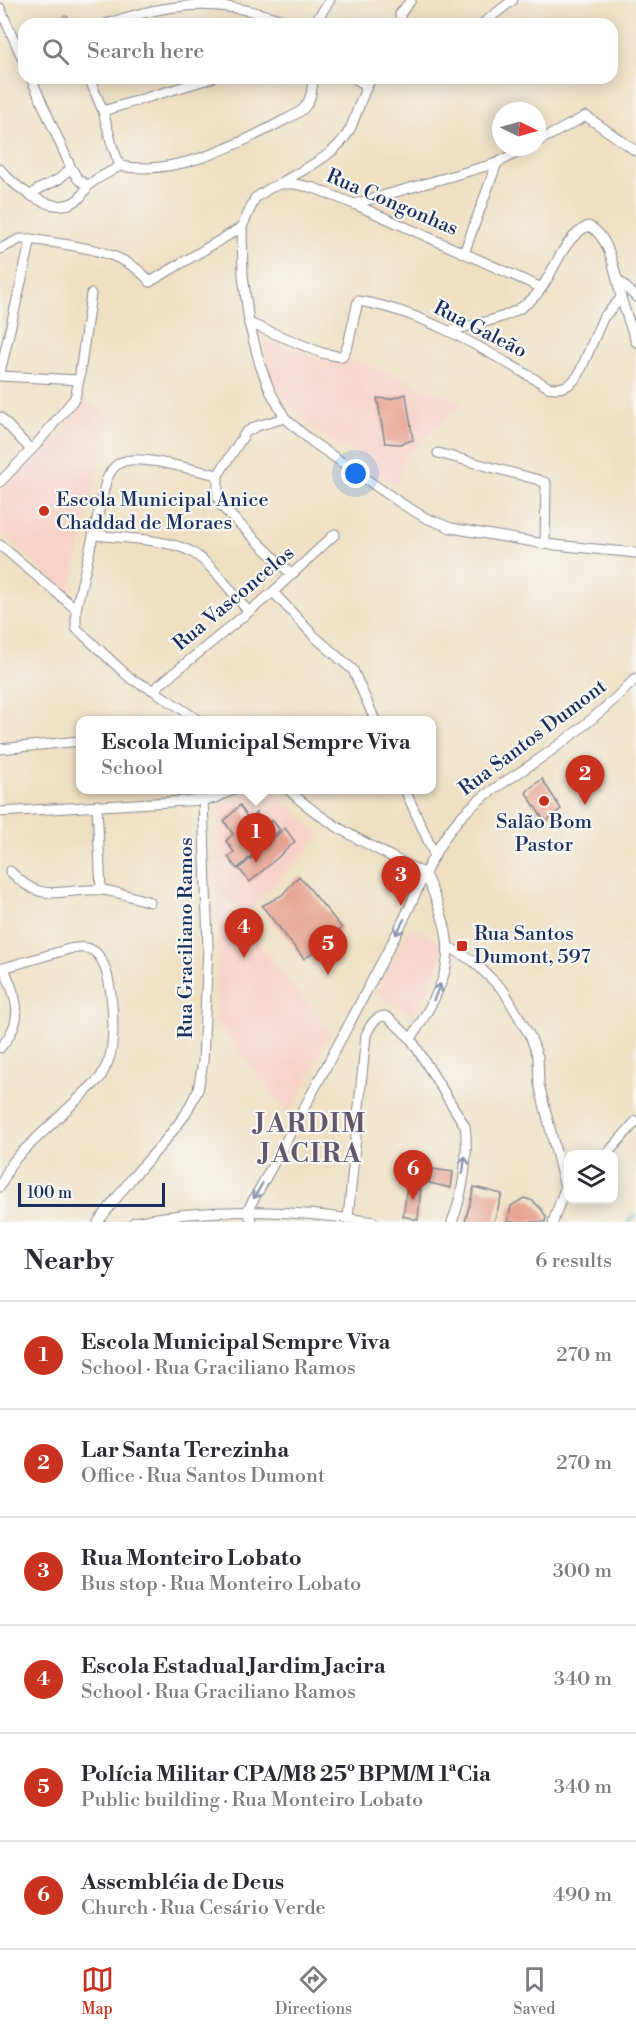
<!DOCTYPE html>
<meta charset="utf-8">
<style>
body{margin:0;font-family:"Libre Bodoni",serif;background:#f7f7f7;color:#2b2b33}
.controls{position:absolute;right:18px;bottom:18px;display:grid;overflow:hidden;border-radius:12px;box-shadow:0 3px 15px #0003}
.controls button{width:54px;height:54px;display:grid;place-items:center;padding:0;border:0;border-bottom:2px solid #e1e1e2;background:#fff;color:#2b2b33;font:30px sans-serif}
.compass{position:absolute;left:492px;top:102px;width:54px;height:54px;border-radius:50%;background:#fff;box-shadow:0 3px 15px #0003;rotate:95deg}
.scale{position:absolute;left:18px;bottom:15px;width:147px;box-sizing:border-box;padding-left:6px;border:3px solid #1b2f5e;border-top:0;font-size:16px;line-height:21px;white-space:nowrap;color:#1b2f5e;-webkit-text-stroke:4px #f6f6f2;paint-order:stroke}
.you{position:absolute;left:356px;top:474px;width:21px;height:21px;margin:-15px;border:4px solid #fff;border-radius:50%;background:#1a73e8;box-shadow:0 0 0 9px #1a73e833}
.badge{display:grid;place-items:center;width:39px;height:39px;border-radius:50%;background:#c8321e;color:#fff;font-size:20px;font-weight:700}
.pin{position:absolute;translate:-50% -50px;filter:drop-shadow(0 2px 3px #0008)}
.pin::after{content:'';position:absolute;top:32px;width:21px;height:18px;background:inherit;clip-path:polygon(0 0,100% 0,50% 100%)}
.popup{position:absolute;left:76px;top:716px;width:360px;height:78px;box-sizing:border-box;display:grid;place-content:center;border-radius:12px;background:#fff;filter:drop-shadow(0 2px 4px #0005);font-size:20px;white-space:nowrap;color:#7c7c81}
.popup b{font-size:22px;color:#2b2b33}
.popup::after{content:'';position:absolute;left:50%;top:100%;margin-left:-12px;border:12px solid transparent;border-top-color:#fff}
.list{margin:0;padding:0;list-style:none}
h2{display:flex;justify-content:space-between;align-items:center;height:78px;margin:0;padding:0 24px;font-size:26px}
h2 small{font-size:20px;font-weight:400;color:#7c7c81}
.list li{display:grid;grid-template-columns:39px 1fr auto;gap:18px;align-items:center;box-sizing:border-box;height:108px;padding:0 24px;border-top:2px solid #e1e1e2}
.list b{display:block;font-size:22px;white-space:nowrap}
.list p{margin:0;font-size:20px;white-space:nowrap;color:#7c7c81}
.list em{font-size:20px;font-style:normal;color:#7c7c81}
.icon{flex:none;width:33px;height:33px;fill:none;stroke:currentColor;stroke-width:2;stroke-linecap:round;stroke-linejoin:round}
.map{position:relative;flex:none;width:636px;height:1222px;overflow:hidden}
.search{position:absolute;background:#fff;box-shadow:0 3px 15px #0003;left:18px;right:18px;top:18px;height:66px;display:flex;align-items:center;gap:15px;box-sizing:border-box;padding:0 21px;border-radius:18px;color:#7c7c81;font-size:22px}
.sheet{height:726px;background:#fff}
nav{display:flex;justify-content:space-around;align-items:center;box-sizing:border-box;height:84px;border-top:2px solid #e1e1e2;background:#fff;font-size:16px;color:#7c7c81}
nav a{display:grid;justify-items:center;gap:3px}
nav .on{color:#c8321e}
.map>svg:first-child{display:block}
.built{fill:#f7d1c7}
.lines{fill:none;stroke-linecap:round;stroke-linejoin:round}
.stream{stroke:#51bfc9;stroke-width:3}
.building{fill:#e7a28f}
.minor-casing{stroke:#858890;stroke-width:11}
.minor{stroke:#fff;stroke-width:9}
.oneway{stroke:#8d97ae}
.poi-dot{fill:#c8321e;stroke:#f6f6f2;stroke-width:2}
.labels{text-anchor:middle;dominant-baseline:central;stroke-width:4.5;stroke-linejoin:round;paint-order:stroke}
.street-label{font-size:20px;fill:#1b2f5e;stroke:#f6f6f2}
.poi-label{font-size:20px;fill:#1b2f5e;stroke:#f6f6f2;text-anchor:start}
.district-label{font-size:26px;font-weight:bold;letter-spacing:1.5px;fill:#62576f;stroke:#f6f6f2}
</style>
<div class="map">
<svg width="636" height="1222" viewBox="0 0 636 1222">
<rect width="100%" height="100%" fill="#f6f6f2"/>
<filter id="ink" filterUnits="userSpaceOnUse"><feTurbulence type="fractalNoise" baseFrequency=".0167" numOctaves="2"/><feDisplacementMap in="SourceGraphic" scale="12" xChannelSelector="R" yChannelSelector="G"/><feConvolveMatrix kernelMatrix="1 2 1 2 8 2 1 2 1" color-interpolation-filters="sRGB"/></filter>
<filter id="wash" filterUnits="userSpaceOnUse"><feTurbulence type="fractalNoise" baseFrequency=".008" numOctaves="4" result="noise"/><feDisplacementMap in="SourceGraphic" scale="24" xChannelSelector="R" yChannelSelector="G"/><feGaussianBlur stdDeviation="1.35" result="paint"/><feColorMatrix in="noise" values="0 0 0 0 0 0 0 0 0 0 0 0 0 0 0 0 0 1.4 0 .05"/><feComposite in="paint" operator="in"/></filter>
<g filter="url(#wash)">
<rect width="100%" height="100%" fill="#efe0c2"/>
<g class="built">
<path d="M265,339L332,363H339L349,358L464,403L403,459L397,487L376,474L365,460L355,452L336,445L316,431L290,406L271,377L264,346Z"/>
<path d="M82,400L111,414L69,594L0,531V490L16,478L33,459L48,437L57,442L75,406Z"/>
<path d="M245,790H272L320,835L244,918L217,891L219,807L244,793Z"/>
<path d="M219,895L331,1033L289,1115L215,1021Z"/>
<path d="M410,927L443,943L438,970L414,1016L376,994Z"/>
</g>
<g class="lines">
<path class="stream" d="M628,1222L636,1215"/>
</g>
<g id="blocks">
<g class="building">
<path d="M406,394L413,440L400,444L385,443L377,398L390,399Z"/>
<path d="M542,779L561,809L545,822L526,793L528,790Z"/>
<path d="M240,805L249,820L256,813L264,825L257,832L272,820L280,830L237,869L228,857L234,852L226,841L233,834L224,821Z"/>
<path d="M285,828L295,842L250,882L239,869Z"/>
<path d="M299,876L342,928L327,943L304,959L262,906L282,895Z"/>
<path d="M432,1169L453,1172L451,1188L429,1183Z"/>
<path d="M408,1181L421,1183L418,1220L403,1216Z"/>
<path d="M474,1187L502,1194L494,1222H465Z"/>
<path d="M524,1198L533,1201L542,1210L546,1217L545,1222H508L511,1206Z"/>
</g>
</g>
</g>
<g filter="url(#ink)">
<use href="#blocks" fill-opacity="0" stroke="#858890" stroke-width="1.5"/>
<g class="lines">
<defs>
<g id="minor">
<path d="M0,8L24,62"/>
<path d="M65,21L67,24"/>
<path d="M106,24C146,10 192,0 235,8C256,11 277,19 298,24"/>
<path d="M314,24L330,0"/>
<path d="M401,24L400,14L411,0"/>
<path d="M482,24L513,0"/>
<path d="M31,78L71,168L78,179L88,186"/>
<path d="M89,78L103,111L112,145L120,166"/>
<path d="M355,78L366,86"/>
<path d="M103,111L212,78"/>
<path d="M537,142L586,116L636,151"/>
<path d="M0,169C14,186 49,214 72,203C83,198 82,193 88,186C95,178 111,172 120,166C173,176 231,148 277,124C285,119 298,115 304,108C312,99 312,89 313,78"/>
<path d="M281,183C304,169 338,154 350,129C358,112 361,94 372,78"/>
<path d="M32,196L37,190L59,179L71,168"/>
<path d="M354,204L497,163L528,147"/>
<path d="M0,249L20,239H31C70,246 124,248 150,282L242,227"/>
<path d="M464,253L497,163"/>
<path d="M617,279L636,297"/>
<path d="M542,288L354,204L314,188L295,184H280L270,188L255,198L242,227L243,275L249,323L260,365L270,391L285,418L311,441L402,504L426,518L451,528L545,544L636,553"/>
<path d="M249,323L322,353L342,357L348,345L358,301C425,311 490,353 548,387C562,390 571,386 579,374L603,318L621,298"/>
<path d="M450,331C477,323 512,319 532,299C554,279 559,240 588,226C610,234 616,277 621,297C625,312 631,327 636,342"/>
<path d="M0,373L31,239"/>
<path d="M0,376L79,380"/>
<path d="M0,417L31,450"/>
<path d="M438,453L539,480L546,483L545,544"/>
<path d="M218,475V497L222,507L291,574"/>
<path d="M218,475L246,432L257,426L285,418"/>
<path d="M0,482L35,446L75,398L79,380L91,294"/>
<path d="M94,535C121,538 166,539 190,551C213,564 231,592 248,611"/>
<path d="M0,545L76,609"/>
<path d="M273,592L314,636L353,670L375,720"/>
<path d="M153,690L273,592L335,534"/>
<path d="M198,720L153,690L131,679L76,628V609L106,481C110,472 114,464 125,461C142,455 197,471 218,475"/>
<path d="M0,749L80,741"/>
<path d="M289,790C327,827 378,849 425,874"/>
<path d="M405,790L435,856"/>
<path d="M97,805L101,890"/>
<path d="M0,812L203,800L216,798L232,790"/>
<path d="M10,871C43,906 59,888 100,890C117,891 135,898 150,902"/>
<path d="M425,874C460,950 454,969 411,1039L465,1126C469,1154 463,1195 452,1222"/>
<path d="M449,947L473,961L504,991L531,1038L538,1057L539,1084L565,1188L553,1222"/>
<path d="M0,969L69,949C77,948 85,946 92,950C114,961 115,1031 111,1052C109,1062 105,1069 100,1078L20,1154L11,1164L0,1187"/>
<path d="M0,1048C26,1019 17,1001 4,968"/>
<path d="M607,1154L636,1121"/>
<path d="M348,1218L366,1035C370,1026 374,1017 385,1016L390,1019L411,1039"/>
<path d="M98,1222L132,1178L164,1142L185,1115L198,1090L203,1062L208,946L203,800"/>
<path d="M134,1222C212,1206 296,1210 374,1222"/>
<path d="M252,1222L247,1211C299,1120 347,1028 396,935C416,897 430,852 459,819C483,793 506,782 535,762C570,738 606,709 636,678"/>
</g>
</defs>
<use href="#minor" class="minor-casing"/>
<use href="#minor" class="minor"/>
</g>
<defs><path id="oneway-shaft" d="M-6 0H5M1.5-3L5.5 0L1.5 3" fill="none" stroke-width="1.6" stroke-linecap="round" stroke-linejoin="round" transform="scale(1.5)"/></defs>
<g class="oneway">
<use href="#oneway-shaft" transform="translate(400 927) rotate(118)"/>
<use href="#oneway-shaft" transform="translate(437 992) rotate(-67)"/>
<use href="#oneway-shaft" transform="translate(464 1165) rotate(-82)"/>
<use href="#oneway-shaft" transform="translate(258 1191) rotate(120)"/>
</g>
</g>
<g class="poi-dot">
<circle cx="44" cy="511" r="6"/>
<circle cx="544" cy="801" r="6"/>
<rect x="456" y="940" width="12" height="12" rx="3"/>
</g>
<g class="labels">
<g class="street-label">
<text transform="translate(392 203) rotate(23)">Rua Congonhas</text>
<text transform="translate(480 330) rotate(27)">Rua Galeão</text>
<text transform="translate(234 599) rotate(-40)">Rua Vasconcelos</text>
<text transform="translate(533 738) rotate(-37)">Rua Santos Dumont</text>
<text transform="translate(186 938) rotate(-90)">Rua Graciliano Ramos</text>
</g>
<g class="poi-label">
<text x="56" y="500">Escola Municipal Anice<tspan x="56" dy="23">Chaddad de Moraes</tspan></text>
<text x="544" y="822" text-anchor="middle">Salão Bom<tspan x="544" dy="23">Pastor</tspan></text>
<text x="474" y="934">Rua Santos<tspan x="474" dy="23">Dumont, 597</tspan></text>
</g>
<g class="district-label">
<text x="311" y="1124">JARDIM<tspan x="311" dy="30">JACIRA</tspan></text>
</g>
</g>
</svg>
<div class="controls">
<button><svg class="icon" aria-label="layers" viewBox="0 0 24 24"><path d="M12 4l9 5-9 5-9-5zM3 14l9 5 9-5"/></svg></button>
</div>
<svg class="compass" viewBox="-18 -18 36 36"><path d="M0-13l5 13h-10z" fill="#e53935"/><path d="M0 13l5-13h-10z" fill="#7c7c81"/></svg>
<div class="scale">100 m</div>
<div class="you"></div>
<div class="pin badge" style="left:256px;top:863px">1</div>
<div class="popup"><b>Escola Municipal Sempre Viva</b>School</div>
<div class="pin badge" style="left:585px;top:805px">2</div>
<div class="pin badge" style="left:401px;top:906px">3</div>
<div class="pin badge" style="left:244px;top:958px">4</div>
<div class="pin badge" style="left:328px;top:975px">5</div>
<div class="pin badge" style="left:413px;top:1200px">6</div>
<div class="search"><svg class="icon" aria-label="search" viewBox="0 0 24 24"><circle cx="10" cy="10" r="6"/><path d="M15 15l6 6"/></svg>Search here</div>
</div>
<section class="sheet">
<h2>Nearby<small>6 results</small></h2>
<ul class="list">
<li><span class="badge">1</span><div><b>Escola Municipal Sempre Viva</b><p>School · Rua Graciliano Ramos</p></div><em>270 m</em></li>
<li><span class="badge">2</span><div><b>Lar Santa Terezinha</b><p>Office · Rua Santos Dumont</p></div><em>270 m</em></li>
<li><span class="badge">3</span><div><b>Rua Monteiro Lobato</b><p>Bus stop · Rua Monteiro Lobato</p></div><em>300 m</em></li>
<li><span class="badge">4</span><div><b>Escola Estadual Jardim Jacira</b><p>School · Rua Graciliano Ramos</p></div><em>340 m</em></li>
<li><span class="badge">5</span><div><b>Polícia Militar CPA/M8 25º BPM/M 1ªCia</b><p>Public building · Rua Monteiro Lobato</p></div><em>340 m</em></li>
<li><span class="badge">6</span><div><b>Assembléia de Deus</b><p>Church · Rua Cesário Verde</p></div><em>490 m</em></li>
</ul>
</section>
<nav>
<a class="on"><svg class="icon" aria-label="map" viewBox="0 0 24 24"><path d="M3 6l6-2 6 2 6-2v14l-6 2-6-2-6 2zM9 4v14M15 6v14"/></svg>Map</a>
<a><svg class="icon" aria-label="directions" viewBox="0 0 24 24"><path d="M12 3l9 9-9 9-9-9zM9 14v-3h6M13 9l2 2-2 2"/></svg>Directions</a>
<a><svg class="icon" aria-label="saved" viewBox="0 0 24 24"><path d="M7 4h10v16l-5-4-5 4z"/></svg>Saved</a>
</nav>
